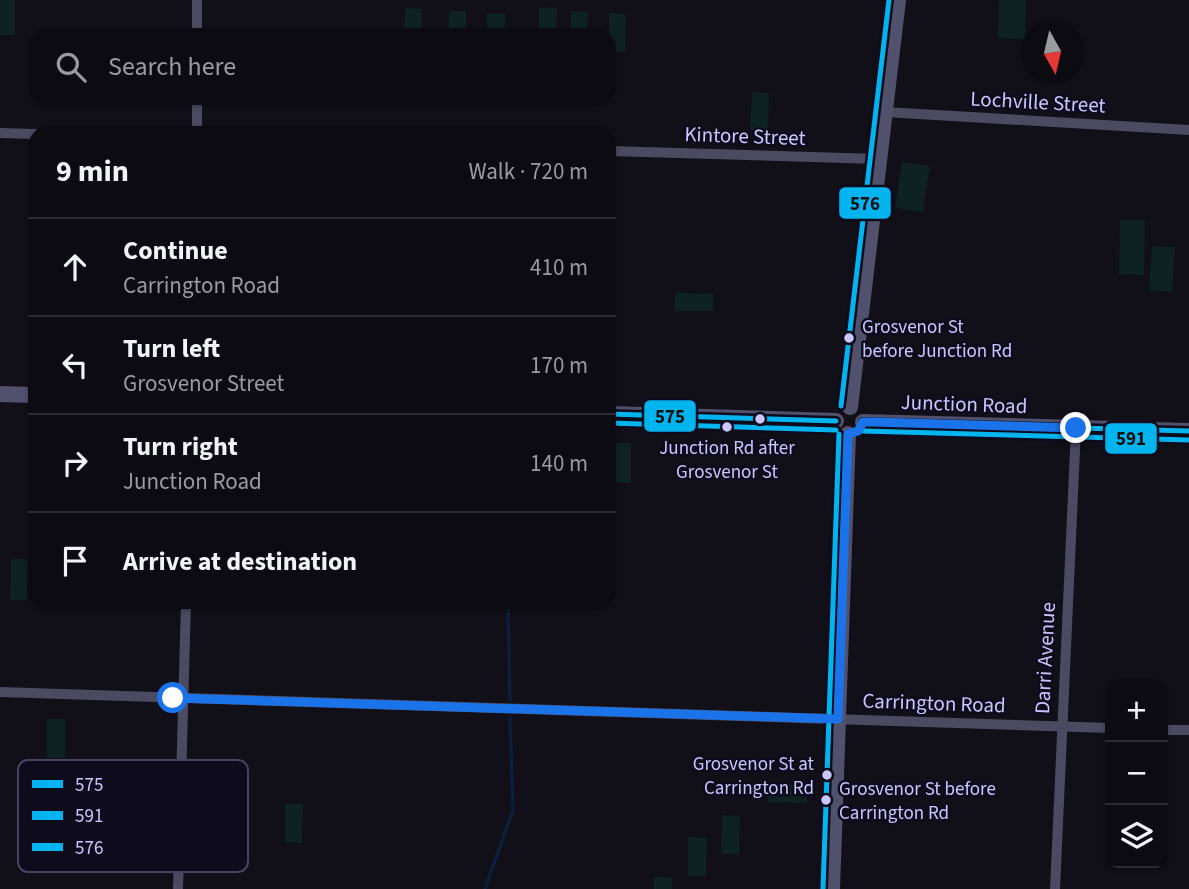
<!DOCTYPE html>
<meta charset="utf-8">
<style>
body{margin:0;font-family:"Source Sans 3",sans-serif;background:#16141b;color:#f1f3f6}
.controls{position:absolute;right:21px;bottom:21px;display:grid;overflow:hidden;border-radius:14px;box-shadow:0 2px 5px #0004}
.controls button{width:63px;height:63px;display:grid;place-items:center;padding:0;border:0;border-bottom:2px solid #2d2b32;background:#0d0b12;color:#f1f3f6;font:35px sans-serif}
.compass{position:absolute;left:1021px;top:21px;width:63px;height:63px;border-radius:50%;background:#0d0b12;box-shadow:0 2px 5px #0004;rotate:172deg}
.stop{position:absolute;width:21px;height:21px;margin:-16px;border:5px solid #1a73e8;border-radius:50%;background:#fff}
.stop.end{background:#1a73e8;border-color:#fff;box-shadow:0 2px 7px #0008}
.list{margin:0;padding:0;list-style:none}
h2{display:flex;justify-content:space-between;align-items:center;height:91px;margin:0;padding:0 28px;font-size:30px}
h2 small{font-size:23px;font-weight:400;color:#9a9b9f}
.list li{display:grid;grid-template-columns:46px 1fr auto;gap:21px;align-items:center;box-sizing:border-box;height:98px;padding:0 28px;border-top:2px solid #2d2b32}
.list b{display:block;font-size:26px;white-space:nowrap}
.list p{margin:0;font-size:23px;white-space:nowrap;color:#9a9b9f}
.list em{font-size:23px;font-style:normal;color:#9a9b9f}
.icon{flex:none;width:38px;height:38px;fill:none;stroke:currentColor;stroke-width:2;stroke-linecap:round;stroke-linejoin:round}
.map{position:relative;flex:none;width:1189px;height:889px;overflow:hidden}
.search{position:absolute;background:#0d0b12;box-shadow:0 2px 5px #0004;left:28px;top:28px;width:588px;height:77px;display:flex;align-items:center;gap:18px;box-sizing:border-box;padding:0 24px;border-radius:21px;color:#9a9b9f;font-size:26px}
.panel{position:absolute;background:#0d0b12;box-shadow:0 2px 5px #0004;left:28px;top:126px;width:588px;height:483px;border-radius:21px}
.map>svg:first-child{display:block}
.pitch{fill:#0e2222}
.lines{fill:none;stroke-linecap:round;stroke-linejoin:round}
.stream{stroke:#0c1e3b;stroke-width:3.5}
.street{stroke:#4b4a61;stroke-width:10}
.secondary{stroke:#51506d;stroke-width:16}
.bus-1-casing{stroke:#0e0b1c;stroke-width:10}
.bus-2-casing{stroke:#0e0b1c;stroke-width:10}
.bus-3-casing{stroke:#0e0b1c;stroke-width:10}
.bus-1{stroke:#00b5ef;stroke-width:5}
.bus-2{stroke:#00b5ef;stroke-width:5}
.bus-3{stroke:#00b5ef;stroke-width:5}
.route{stroke:#1a73e8;stroke-width:9}
.bus-dot{fill:#ccc6ff;stroke:#0e0b1c;stroke-width:2.5}
.labels{text-anchor:middle;dominant-baseline:central;stroke-width:5;stroke-linejoin:round;paint-order:stroke}
.bus-label{font-size:19px;fill:#ccc6ff;stroke:#0e0b1c;text-anchor:start}
.street-label{font-size:21px;fill:#ccc6ff;stroke:#0e0b1c}
.key{fill:#0e0b1c;stroke:#474360;stroke-width:2}
.key-label{font-size:19px;fill:#ccc6ff}
.line-badge{stroke:#0e0b1c;stroke-width:2.5}
.pale-badge-label{font-size:19px;text-anchor:middle;font-weight:bold;fill:#111}
</style>
<div class="map">
<svg width="1189" height="889" viewBox="0 0 1189 889">
<rect width="100%" height="100%" fill="#110f18"/>
<g class="pitch">
<rect x="0" y="0" width="15" height="35"/>
<path d="M999,0H1026L1025,39L998,38Z"/>
<path d="M539,7L557,8L556,35H538Z"/>
<path d="M405,8L422,9V35H404Z"/>
<path d="M449,11H466V35H448Z"/>
<path d="M571,11L588,12L587,35H570Z"/>
<path d="M609,13L626,14L625,52H609Z"/>
<rect x="487" y="14" width="18" height="21"/>
<path d="M752,92L769,93L768,131L750,130Z"/>
<path d="M902,162L930,166L923,212L895,208Z"/>
<path d="M1120,220H1145L1144,275L1119,274Z"/>
<path d="M1152,246L1175,247L1172,292L1149,290Z"/>
<path d="M675,293L713,294V311H674Z"/>
<path d="M614,443H631V483L613,482Z"/>
<path d="M11,559H28L27,600H10Z"/>
<rect x="47" y="719" width="18" height="39"/>
<path d="M768,784L807,785V803L768,802Z"/>
<path d="M285,804H303L302,843L285,842Z"/>
<path d="M722,815L740,816L739,854H721Z"/>
<path d="M688,837L707,838L706,876H688Z"/>
<path d="M654,877L672,878V889H654Z"/>
</g>
<g class="lines">
<g class="stream">
<path d="M508,602L510,700"/>
<path d="M485,889L513,810L510,718"/>
</g>
<g class="street">
<path d="M197,35V0"/>
<path d="M885,112L1189,130"/>
<path d="M0,133L35,134"/>
<path d="M197,133V98"/>
<path d="M609,151L879,159"/>
<path d="M0,692L1110,728"/>
<path d="M1163,730H1189"/>
<path d="M178,889L186,602"/>
<path d="M1055,889L1076,428"/>
</g>
<g class="secondary">
<path d="M0,394L35,395"/>
<path d="M850,407L898,0"/>
<path d="M609,414L836,421"/>
<path d="M863,422L1189,431"/>
<path d="M832,889L848,434"/>
</g>
<defs>
<g id="bus-1">
<path d="M609,414L836,421"/>
<path d="M863,422L1189,431"/>
</g>
<g id="bus-2">
<path d="M609,423L836,430"/>
<path d="M863,431L1189,440"/>
</g>
<g id="bus-3">
<path d="M841,406L889,0"/>
<path d="M823,889L839,434"/>
</g>
</defs>
<use href="#bus-1" class="bus-1-casing"/>
<use href="#bus-2" class="bus-2-casing"/>
<use href="#bus-3" class="bus-3-casing"/>
<use href="#bus-1" class="bus-1"/>
<use href="#bus-2" class="bus-2"/>
<use href="#bus-3" class="bus-3"/>
</g>
<g class="lines">
<path class="route" d="M173,698L838,719L848,434L858,431L863,422H874L1076,428"/>
</g>
<g class="bus-dot">
<circle cx="849" cy="338" r="6"/>
<circle cx="760" cy="419" r="6"/>
<circle cx="727" cy="427" r="6"/>
<circle cx="827" cy="775" r="6"/>
<circle cx="826" cy="800" r="6"/>
</g>
<g class="labels">
<g class="bus-label">
<text x="862" y="327">Grosvenor St<tspan x="862" dy="24">before Junction Rd</tspan></text>
<text x="727" y="448" text-anchor="middle">Junction Rd after<tspan x="727" dy="24">Grosvenor St</tspan></text>
<text x="814" y="764" text-anchor="end">Grosvenor St at<tspan x="814" dy="24">Carrington Rd</tspan></text>
<text x="839" y="789">Grosvenor St before<tspan x="839" dy="24">Carrington Rd</tspan></text>
</g>
<g class="street-label">
<text transform="translate(1038 102) rotate(3)">Lochville Street</text>
<text transform="translate(745 136) rotate(2)">Kintore Street</text>
<text transform="translate(964 404) rotate(2)">Junction Road</text>
<text transform="translate(1045 658) rotate(-87)">Darri Avenue</text>
<text transform="translate(934 703) rotate(2)">Carrington Road</text>
</g>
</g>
<rect x="18" y="760" width="230" height="112" rx="10" class="key"/>
<rect x="32" y="780" width="31" height="8" fill="#00b5ef"/>
<rect x="32" y="811" width="31" height="9" fill="#00b5ef"/>
<rect x="32" y="843" width="31" height="8" fill="#00b5ef"/>
<g class="key-label">
<text x="75" y="791">575</text>
<text x="75" y="822">591</text>
<text x="75" y="854">576</text>
</g>
<g class="line-badge">
<rect x="838" y="186" width="54" height="34" rx="7" fill="#00b5ef"/>
<rect x="643" y="399" width="54" height="34" rx="7" fill="#00b5ef"/>
<rect x="1104" y="422" width="54" height="33" rx="7" fill="#00b5ef"/>
</g>
<g class="pale-badge-label">
<text x="865" y="210">576</text>
<text x="670" y="423">575</text>
<text x="1131" y="445">591</text>
</g>
</svg>
<div class="controls">
<button>+</button>
<button>−</button>
<button><svg class="icon" aria-label="layers" viewBox="0 0 24 24"><path d="M12 4l9 5-9 5-9-5zM3 14l9 5 9-5"/></svg></button>
</div>
<svg class="compass" viewBox="-18 -18 36 36"><path d="M0-13l5 13h-10z" fill="#e53935"/><path d="M0 13l5-13h-10z" fill="#9a9b9f"/></svg>
<div class="stop" style="left:173px;top:698px"></div>
<div class="stop end" style="left:1076px;top:428px"></div>
<div class="search"><svg class="icon" aria-label="search" viewBox="0 0 24 24"><circle cx="10" cy="10" r="6"/><path d="M15 15l6 6"/></svg>Search here</div>
<section class="panel">
<h2>9 min<small>Walk · 720 m</small></h2>
<ul class="list">
<li><svg class="icon" aria-label="ahead" viewBox="0 0 24 24"><path d="M12 20V5M6 11l6-6 6 6"/></svg><div><b>Continue</b><p>Carrington Road</p></div><em>410 m</em></li>
<li><svg class="icon" aria-label="left" viewBox="0 0 24 24"><path d="M17 20v-9H6M10 6l-5 5 5 5"/></svg><div><b>Turn left</b><p>Grosvenor Street</p></div><em>170 m</em></li>
<li><svg class="icon" aria-label="right" viewBox="0 0 24 24"><path d="M7 20v-9h11M14 6l5 5-5 5"/></svg><div><b>Turn right</b><p>Junction Road</p></div><em>140 m</em></li>
<li><svg class="icon" aria-label="arrive" viewBox="0 0 24 24"><path d="M6 21V4h12l-3 4 3 4H6"/></svg><div><b>Arrive at destination</b></div></li>
</ul>
</section>
</div>
